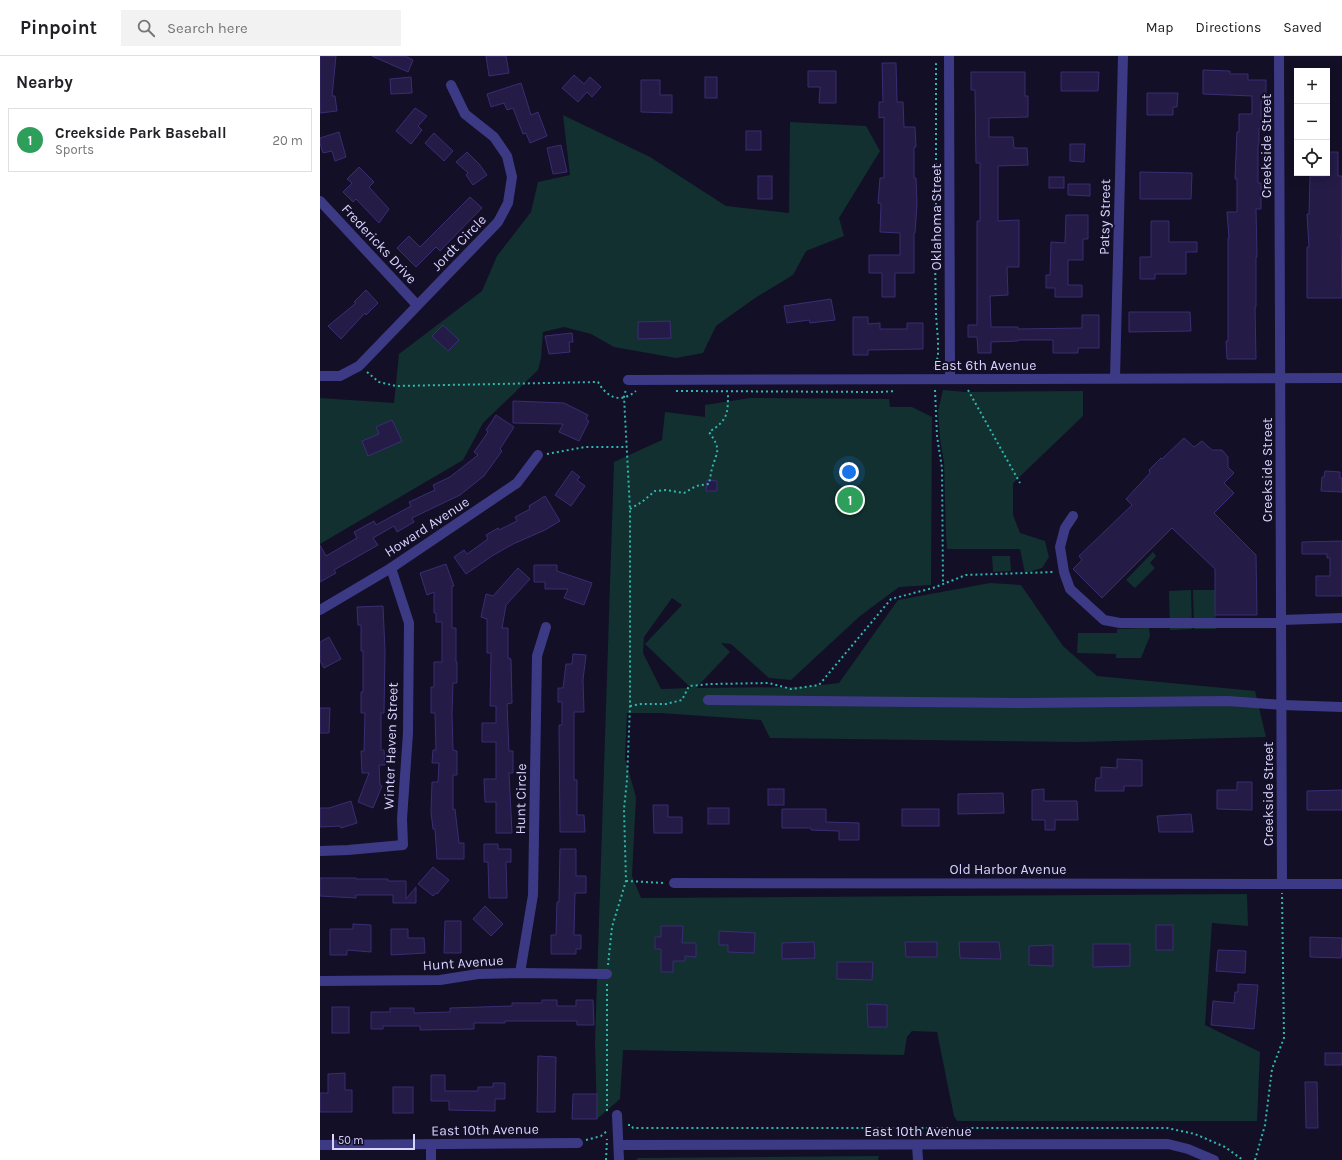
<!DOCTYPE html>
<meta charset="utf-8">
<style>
body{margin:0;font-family:Karla,sans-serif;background:#f2f2f2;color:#202124}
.controls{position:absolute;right:12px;top:12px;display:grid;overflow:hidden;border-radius:0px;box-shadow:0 2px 10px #0003}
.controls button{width:36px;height:36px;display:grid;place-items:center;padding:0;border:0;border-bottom:1px solid #e0e0e0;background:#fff;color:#202124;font:20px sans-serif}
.scale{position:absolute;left:12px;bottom:10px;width:83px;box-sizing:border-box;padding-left:4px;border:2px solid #d9d4ff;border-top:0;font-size:11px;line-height:14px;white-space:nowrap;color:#d9d4ff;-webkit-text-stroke:3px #130f26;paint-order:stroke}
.you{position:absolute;left:529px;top:416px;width:14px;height:14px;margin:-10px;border:3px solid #fff;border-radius:50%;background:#1a73e8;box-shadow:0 0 0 6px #1a73e833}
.badge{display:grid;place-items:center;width:26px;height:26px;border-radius:50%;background:#1a73e8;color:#fff;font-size:13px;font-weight:700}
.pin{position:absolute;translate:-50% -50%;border:2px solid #fff;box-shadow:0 1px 4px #0006}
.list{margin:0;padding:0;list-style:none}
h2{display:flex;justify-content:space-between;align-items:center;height:52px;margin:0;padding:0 16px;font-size:17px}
h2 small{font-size:13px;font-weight:400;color:#757577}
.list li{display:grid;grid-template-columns:26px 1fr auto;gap:12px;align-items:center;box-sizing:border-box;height:64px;margin:0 8px 8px;padding:0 8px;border:1px solid #e0e0e0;border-radius:0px}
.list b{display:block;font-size:15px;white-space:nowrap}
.list p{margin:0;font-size:13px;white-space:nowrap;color:#757577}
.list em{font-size:13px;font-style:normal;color:#757577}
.icon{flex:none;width:22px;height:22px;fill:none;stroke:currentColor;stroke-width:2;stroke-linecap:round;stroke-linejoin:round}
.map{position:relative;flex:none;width:1022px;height:1104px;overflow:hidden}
header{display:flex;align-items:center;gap:24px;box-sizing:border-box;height:56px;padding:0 20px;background:#fff;border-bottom:1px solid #e0e0e0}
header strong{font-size:19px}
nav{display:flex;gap:22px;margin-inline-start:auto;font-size:14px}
.search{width:280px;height:36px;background:#f2f2f2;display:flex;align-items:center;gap:10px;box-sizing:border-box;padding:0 14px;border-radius:0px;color:#757577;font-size:15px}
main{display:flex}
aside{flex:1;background:#fff}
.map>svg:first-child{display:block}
.green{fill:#12302f;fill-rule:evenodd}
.building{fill:#241b47;stroke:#3b2d73}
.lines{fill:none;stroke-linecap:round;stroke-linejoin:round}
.path{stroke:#2fb8b0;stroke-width:2;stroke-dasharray:2 3;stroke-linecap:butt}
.minor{stroke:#3d3a85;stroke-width:10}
.labels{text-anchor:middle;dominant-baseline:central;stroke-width:4;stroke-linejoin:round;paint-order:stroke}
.street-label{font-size:14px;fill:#d9d4ff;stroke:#130f26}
</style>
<header>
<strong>Pinpoint</strong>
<div class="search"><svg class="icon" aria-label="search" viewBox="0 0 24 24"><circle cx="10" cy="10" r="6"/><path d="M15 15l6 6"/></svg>Search here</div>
<nav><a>Map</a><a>Directions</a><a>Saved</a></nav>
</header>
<main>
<aside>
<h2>Nearby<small></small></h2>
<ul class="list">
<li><span class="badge" style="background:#2e9e5b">1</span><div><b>Creekside Park Baseball</b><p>Sports</p></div><em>20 m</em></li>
</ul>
</aside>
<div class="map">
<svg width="1022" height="1104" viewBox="0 0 1022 1104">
<rect width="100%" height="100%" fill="#130f26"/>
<g class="green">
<path d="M243,59L330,101L406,150L469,157L470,66L546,70L560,95L519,162L524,180L486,195L473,219L435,242L396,270L383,297L356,302L294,291L271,278L244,271L223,276L221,302L218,314L163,367L143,404L0,488V342L74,347L79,298L162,235L177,200L211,156L218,126L250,119Z"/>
<path d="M623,334L645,336L763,335V360L693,427V459L700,477L725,485L729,501L722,512L705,517L700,493H627L626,479L624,407L620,383L618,355Z"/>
<path d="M430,342L569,343L570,351H592L612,361L611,529L579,531L540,560L471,624L449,622L411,588L401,587L410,596L376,632L484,631L519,627L578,544L670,527L701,529L743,590L777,620L935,635L946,681L758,686L450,682L441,664L340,657H307L305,703L316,741L312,820L321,842L927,838L928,870L892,867L885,969L940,996L937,1065H637L634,1060L617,976L592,975L587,981L584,999L303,994L300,1043L277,1063L275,987L294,406L342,384L345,356L385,361V349ZM352,542L362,549L325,588L371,632L341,633L323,597L324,581Z"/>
<path d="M833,496L836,500L830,507L835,512L815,532L806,524Z"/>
<path d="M672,500H690L691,515L673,516Z"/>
<path d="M871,534L872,573L850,574L849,535Z"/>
<path d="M873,534H895L896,573H874Z"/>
<path d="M829,572L830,580L821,602H796V598L757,597L758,577H797V573Z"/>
<path d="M559,1100L558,1104H316L318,1102Z"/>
</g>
<g class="building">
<path d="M0,0H16L12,40H15L17,55L0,57Z"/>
<path d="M52,0H85L93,4L88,16Z"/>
<path d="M166,0H186L189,17L169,20Z"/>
<path d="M562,7H576L577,46H583L584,71H595L596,91H594V122H596L597,148L595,177H594V217H575V241H562V217H549V199H580V177L560,176L561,148L558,147L560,122H564V61L559,62V46H563Z"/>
<path d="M883,14L910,15V18H928V24H946V46H941V72H939V89H938V127H941V153H936L937,201H936V251H935L936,303H907L906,285H908V182H909L907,156H917V123H915L917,76H919V58H932V40L883,38Z"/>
<path d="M488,15H516V47H499L500,31H488Z"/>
<path d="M651,16H705V40H708V61L669,62V81H693L694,92H707L708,109L678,110V165L699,164V211H687L688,239L670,240L671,271H698V273L762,272V259H779V292H758V297H733V284H698V285L671,286V297H658L657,281H648V269H657V165H660V107H656L655,34H651Z"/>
<path d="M741,16H779L778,35H741Z"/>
<path d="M254,19L264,28L270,21L281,31L272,41L267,36L258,46L242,32Z"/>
<path d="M91,21L92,37L71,38L70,23Z"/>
<rect x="385" y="21" width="12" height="21"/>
<path d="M321,24H340V39H352V57L321,56Z"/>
<path d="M201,27L211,59L218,56L227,80L210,87L206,77L203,78L193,52L187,54L184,47L171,51L167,38Z"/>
<path d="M827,37H858L857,51H853V59H827Z"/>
<path d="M95,52L107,60L98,70L102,74L91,88L76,75Z"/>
<rect x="426" y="75" width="15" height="19"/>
<path d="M19,76L26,101L15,105L12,95L3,97L0,87V82Z"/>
<path d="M114,77L133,95L124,105L105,87Z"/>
<path d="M750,88H765L764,106L750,105Z"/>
<path d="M241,89L247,116L233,118L227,92Z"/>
<path d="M147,96L159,108L167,119L153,129L146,119L148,117L136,106Z"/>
<path d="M1007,96H1018V120H1022V179H1021L1022,242H987V191H989L987,158H989L990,120H1007Z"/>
<path d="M39,111L54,126L49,131L69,153L59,167L36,143L33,146L23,136L32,127L27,123Z"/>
<path d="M820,116L872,117L871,143H820Z"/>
<rect x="438" y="120" width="14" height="23"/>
<rect x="729" y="121" width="15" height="11"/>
<path d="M748,128H770V140L748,139Z"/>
<path d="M150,141L162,152L120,195L116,191L96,211L77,192L89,180L100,191Z"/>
<path d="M746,159H768V183H763V204H748V229H762V241H735V232H726V219H730L731,186L745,187Z"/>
<path d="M831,165H849V186H877V196H866V218H835V223H820V201H831Z"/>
<path d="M46,234L58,247L46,259L45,257L21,283L8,270L36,247L34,246Z"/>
<path d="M511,243L515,264L490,267L489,264L467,267L464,250Z"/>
<path d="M809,256H870L871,275L809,276Z"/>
<path d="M533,261H548V268L560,267V273H587V267H603V293L548,294V299H533Z"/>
<path d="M350,265L351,282L318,283V266Z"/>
<path d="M123,269L139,284L128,295L112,280Z"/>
<path d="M252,277L253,286H249L250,296L229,298L225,280Z"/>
<path d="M193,345L244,347L268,359L266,363L269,365L259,385L239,376L243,368L193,367Z"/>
<path d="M176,359L194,371L180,393L182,395L164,420L140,439L92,462L94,466L77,476L74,470L53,482L58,489L14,514L16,517L0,526V489L6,500L37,482L34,476L54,465L56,469L91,450L89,446L115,434L113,429L130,421L158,399L154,396L168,376L166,374Z"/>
<path d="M72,364L82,385L48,400L42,385L59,378L56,371Z"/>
<path d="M864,382L874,391L882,385L892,394H902L908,401V411L914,417L904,427L914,437L894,457L936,499L937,559H895V513L852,472L782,542L753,513L762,504L759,500L812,449L806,443L830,417L829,414L841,402L842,403Z"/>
<path d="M252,415L260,421L257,424L265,430L251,450L235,439Z"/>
<path d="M1005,415L1020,416V422H1022V436L1001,435L1002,421H1004Z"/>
<path d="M387,424L397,425V435H386Z"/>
<path d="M225,440L240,465L225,474L193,488L172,500L146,518L134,501L144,494L147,498L168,483L166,479L178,472L179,474L197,465L195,461L210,453L209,450Z"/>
<path d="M1022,485V540H996V520H1010V502H1007V498H982V486Z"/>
<path d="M126,508L134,530H132V572H136V606H137V627H133L132,657L133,694L137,695V719H133V754L135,753L139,787H144V803H117L115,773H113L111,756L112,726H118L119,707H112L113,694H116L115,657H111V631H114V606H122V566H116V557H114V536L107,539L100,517Z"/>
<path d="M214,509H237V515L272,527L264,549L244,542L248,533H225V526H214Z"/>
<path d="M198,512L210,523L186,549L182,572H188V602L191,603L192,647L187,648L189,695H193V717H189L192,777H176V746H165L164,723H176V686H162V667H176V650H170L171,597H167V563L161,561L166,538L173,540Z"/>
<path d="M63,550L65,595L64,657H61V694H64L65,709H59L60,729L62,730L53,752L38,746L49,717H42L41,695H44L45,657H41V636H43V595H41V569H38L37,551Z"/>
<path d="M9,581L21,603L4,612L0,605V586Z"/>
<path d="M253,598L266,599L263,624L264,656H254V724H257V759H264L265,776H240L239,669H242V646H238V632H243L246,608H252Z"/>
<path d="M0,652H10L9,677H0Z"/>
<path d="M797,703L822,704V730H804V735H775L776,722H781V711L797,712Z"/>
<path d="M917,726H932V754L897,753V734H917Z"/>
<rect x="448" y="733" width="16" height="16"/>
<path d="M724,733V745H757L758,764H735V774H725V764H712V734Z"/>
<path d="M1022,734V754H987V735Z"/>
<path d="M683,737L684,757L638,758V738Z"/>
<path d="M31,745L37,767L21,772L20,770L0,771V752H9Z"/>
<path d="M333,749H348V761H362V777H334Z"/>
<rect x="388" y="752" width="21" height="16"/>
<path d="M462,753H506V766L539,767V784H519V775L491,774V772H462Z"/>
<rect x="582" y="753" width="37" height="17"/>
<path d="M871,758L873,776H839L837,760Z"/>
<path d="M164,788H178V793H191V806H186L187,842H169L168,806H164Z"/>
<path d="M240,793H256V820H266V837H255L254,879H261V893H256V898H231V879H236L237,846H239Z"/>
<path d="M113,811L129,824L117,838L116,837L113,840L98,828Z"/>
<path d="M0,822H36V823H68V825H86V843L96,831V847H73V839H36V842L0,840Z"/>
<path d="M165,850L183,868L171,880L153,863Z"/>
<path d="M125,865H141V897H124Z"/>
<path d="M33,868L51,869V896L27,894V899H10V873H33Z"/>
<rect x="836" y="869" width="17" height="25"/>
<path d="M341,870H363L362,887H376V901L365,900V905H353V916H341V893H335V881H341Z"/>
<path d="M71,873H88V882H104L105,897L71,899Z"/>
<path d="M399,875L435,877L434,897L408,896V889H399Z"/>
<path d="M990,881L1022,882L1021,902L990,901Z"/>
<path d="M494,886L495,902L462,903V887Z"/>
<path d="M585,886H617V901H586Z"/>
<path d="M639,886H679L681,903L640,902Z"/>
<path d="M773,888H810V910L773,911Z"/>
<path d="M733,889V910L709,909V890Z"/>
<path d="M898,894L926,895L925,917L896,915Z"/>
<path d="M517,906H553L552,924L517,923Z"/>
<path d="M918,928L938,929L934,973L891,969L893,945L914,947L915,936H918Z"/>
<path d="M222,944H237V950H256V944H273L274,969H257V965H185V967H154V973L100,974V970H63V973H51V956H70V952H94V957L130,956V952L192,950V947H222Z"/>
<path d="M547,948L567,949V971H548Z"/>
<rect x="12" y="951" width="17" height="26"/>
<rect x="1005" y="997" width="17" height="12"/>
<path d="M218,1000L236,1001L235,1056H217Z"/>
<path d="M25,1017V1034H32V1056H0V1037H8V1018Z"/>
<path d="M111,1019H125V1035H158V1031H173V1027H185V1043H175V1055L129,1054V1045H111Z"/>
<path d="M985,1026H997L998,1072H986Z"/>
<rect x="73" y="1031" width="20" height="26"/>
<path d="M253,1038H277V1063H252Z"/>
</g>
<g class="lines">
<g class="path">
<path d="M614,313V310L618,301V284L616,259L615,201L614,185L616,170V8L618,5"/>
<path d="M47,316L59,326L76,330L278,326C284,337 295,346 308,340C311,339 313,337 316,335"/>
<path d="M615,334L617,380L622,412L623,528"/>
<path d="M648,334L700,427"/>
<path d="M356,335L560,336L576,335"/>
<path d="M227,398L265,391H307"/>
<path d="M310,453L322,446L335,435L346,434L364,437L376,430L389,428C390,423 391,417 392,412C398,394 401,393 389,376C408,364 408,358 408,336"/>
<path d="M310,650L321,648H346L362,644L369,630L391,628L449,627L471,633L499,629L571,543L613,532L646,519L734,516"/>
<path d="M306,825L345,827"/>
<path d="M288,909L292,871L306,825L304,753L307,724L310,650V453L304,341L306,333"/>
<path d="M287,1055V927"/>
<path d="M308,1069H311L313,1072H847L875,1078L905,1091L923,1104"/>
<path d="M266,1084L281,1080L287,1075"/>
<path d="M286,1104L287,1083"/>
<path d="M935,1104L945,1069L952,1013L964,982L962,837"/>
</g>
<g class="minor">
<path d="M629,0L630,323"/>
<path d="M959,0L962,828"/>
<path d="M0,145L97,249"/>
<path d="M0,320H20L39,310L178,166L188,147L192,121L187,100L174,81L145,58L131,29"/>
<path d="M795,322L803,0"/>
<path d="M308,324L1022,322"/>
<path d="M753,460L745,472L740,491L744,516L750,533L784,564L800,567H961"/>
<path d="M0,554L71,512L197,427L218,399"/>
<path d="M961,564L1022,562"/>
<path d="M388,644L704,647L908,645L962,649L1022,651"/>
<path d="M0,795L28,794L83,789L82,763L88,677L89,567L71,512"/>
<path d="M354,827L1022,828"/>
<path d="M200,917L213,839L217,600L226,571"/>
<path d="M0,925L120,924L158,918L200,917L287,918"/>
<path d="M297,1059L299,1104"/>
<path d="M0,1089L258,1087"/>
<path d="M111,1089V1104"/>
<path d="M299,1089L848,1088L868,1093L894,1104"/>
<path d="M597,1089L598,1104"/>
</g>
</g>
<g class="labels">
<g class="street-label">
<text transform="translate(946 90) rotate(-90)">Creekside Street</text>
<text transform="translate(616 161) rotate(-90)">Oklahoma Street</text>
<text transform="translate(785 161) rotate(-89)">Patsy Street</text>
<text transform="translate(139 187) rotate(-46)">Jordt Circle</text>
<text transform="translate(59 188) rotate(47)">Fredericks Drive</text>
<text x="665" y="309">East 6th Avenue</text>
<text transform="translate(947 414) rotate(-90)">Creekside Street</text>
<text transform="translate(107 471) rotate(-33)">Howard Avenue</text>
<text transform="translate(71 690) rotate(-88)">Winter Haven Street</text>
<text transform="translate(948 738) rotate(-90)">Creekside Street</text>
<text transform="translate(201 743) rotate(-89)">Hunt Circle</text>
<text x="688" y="813">Old Harbor Avenue</text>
<text transform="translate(143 907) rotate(-4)">Hunt Avenue</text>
<text transform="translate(165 1074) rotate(-1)">East 10th Avenue</text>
<text x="598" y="1075">East 10th Avenue</text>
</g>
</g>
</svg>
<div class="controls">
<button>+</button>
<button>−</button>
<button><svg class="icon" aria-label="locate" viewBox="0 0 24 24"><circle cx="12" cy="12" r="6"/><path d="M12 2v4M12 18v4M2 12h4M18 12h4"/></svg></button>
</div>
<div class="scale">50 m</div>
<div class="you"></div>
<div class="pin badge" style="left:530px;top:444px;background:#2e9e5b">1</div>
</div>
</main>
